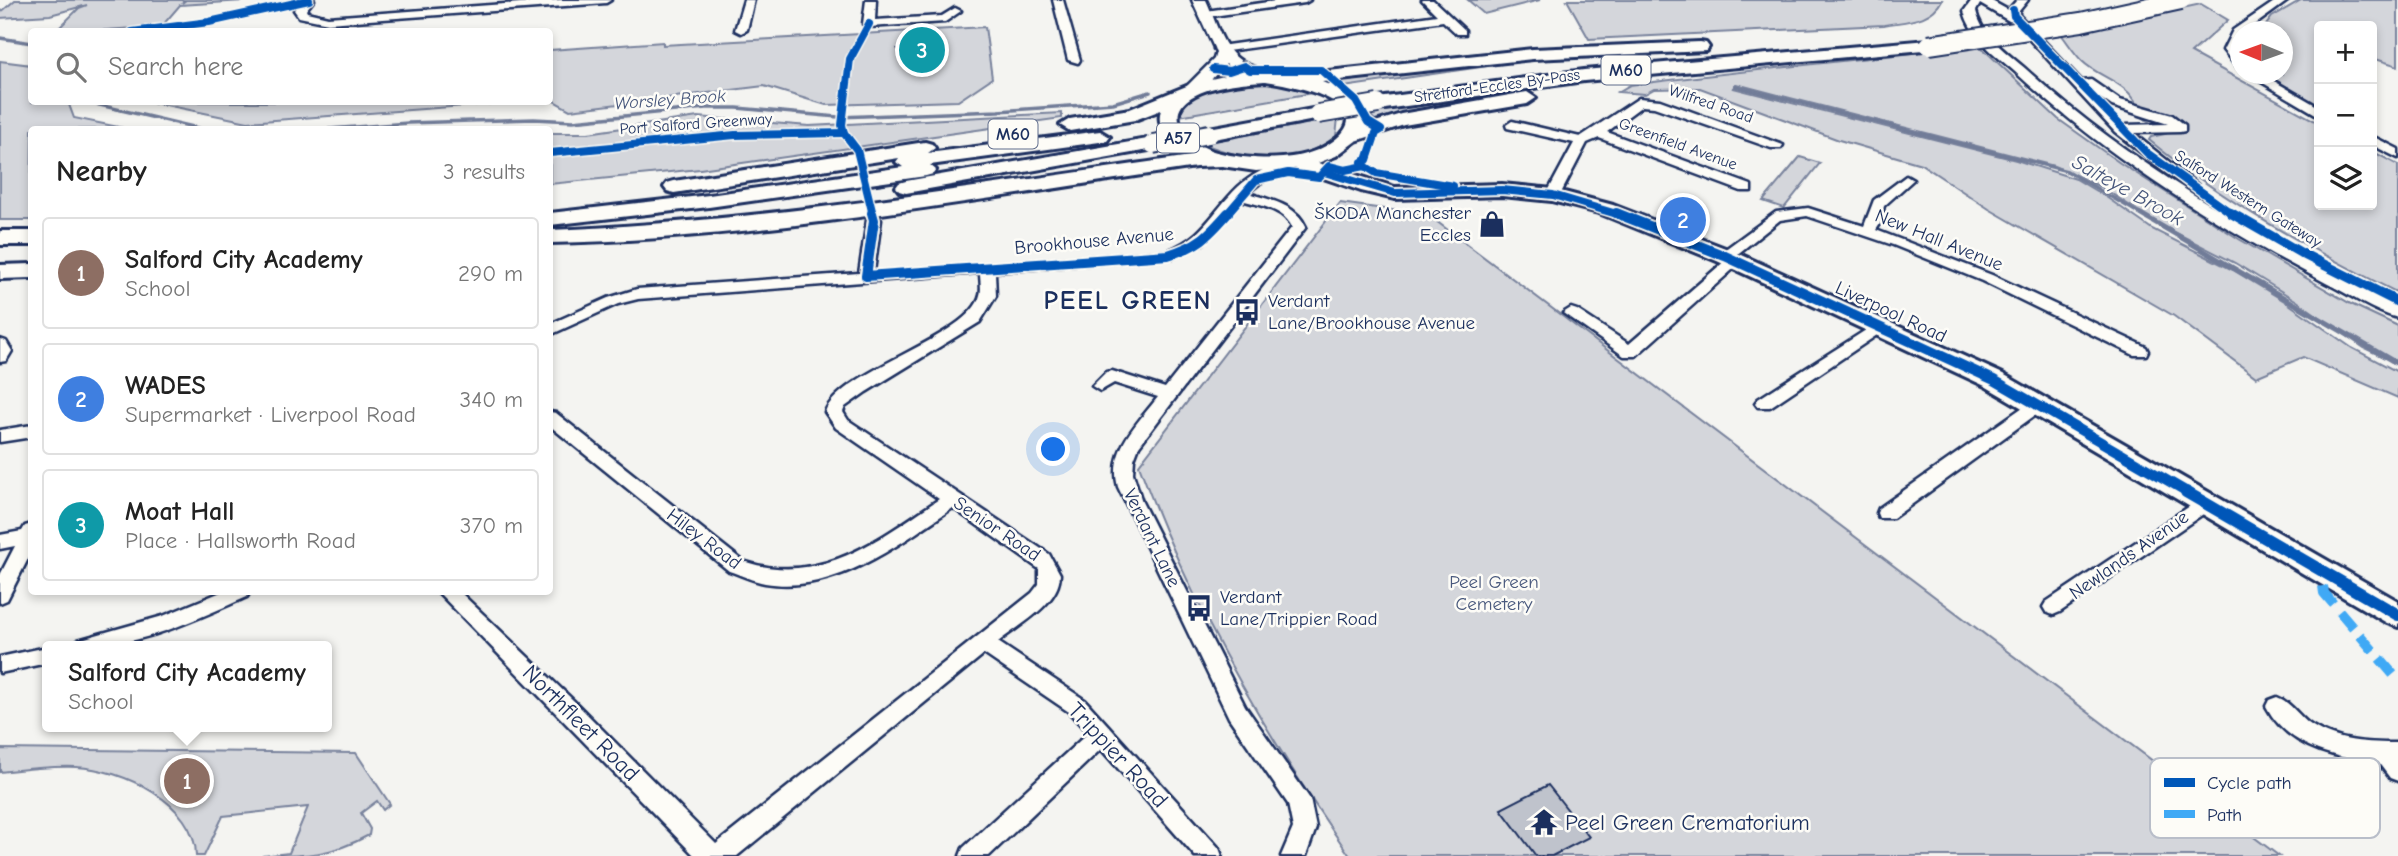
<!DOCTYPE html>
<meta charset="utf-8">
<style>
body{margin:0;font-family:"Comic Neue",sans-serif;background:#f2f2f2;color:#222}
.controls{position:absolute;right:21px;top:21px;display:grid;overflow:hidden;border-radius:7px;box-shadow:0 4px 10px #0003}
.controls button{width:63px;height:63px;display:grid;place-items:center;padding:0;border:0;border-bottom:2px solid #e0e0e0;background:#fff;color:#222;font:35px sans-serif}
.compass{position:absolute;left:2230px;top:21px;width:63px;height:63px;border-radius:50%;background:#fff;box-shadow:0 4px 10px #0003;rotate:271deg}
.you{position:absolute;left:1054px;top:450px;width:24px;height:24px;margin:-18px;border:5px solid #fff;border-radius:50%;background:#1a73e8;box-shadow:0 0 0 10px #1a73e833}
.badge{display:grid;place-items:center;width:46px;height:46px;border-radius:50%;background:#111827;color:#fff;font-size:23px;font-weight:700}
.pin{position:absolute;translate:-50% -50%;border:4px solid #fff;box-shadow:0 2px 7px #0006}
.popup{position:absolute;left:42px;top:641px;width:290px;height:91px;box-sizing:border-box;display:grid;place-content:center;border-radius:7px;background:#fff;filter:drop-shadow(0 2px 5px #0005);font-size:23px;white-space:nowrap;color:#767676}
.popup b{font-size:26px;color:#222}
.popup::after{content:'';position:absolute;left:50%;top:100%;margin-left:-14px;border:14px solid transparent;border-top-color:#fff}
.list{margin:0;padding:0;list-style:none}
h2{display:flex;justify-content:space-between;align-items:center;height:91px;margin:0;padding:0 28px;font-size:30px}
h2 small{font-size:23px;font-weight:400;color:#767676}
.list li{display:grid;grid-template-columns:46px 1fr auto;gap:21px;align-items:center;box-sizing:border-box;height:112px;margin:0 14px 14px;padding:0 14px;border:2px solid #e0e0e0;border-radius:7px}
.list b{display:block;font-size:26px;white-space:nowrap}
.list p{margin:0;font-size:23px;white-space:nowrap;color:#767676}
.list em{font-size:23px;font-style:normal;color:#767676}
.icon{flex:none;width:38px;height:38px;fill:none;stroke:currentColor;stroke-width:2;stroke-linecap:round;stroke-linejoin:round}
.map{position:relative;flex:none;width:2398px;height:856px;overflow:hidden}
.search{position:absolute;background:#fff;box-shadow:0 4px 10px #0003;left:28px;top:28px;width:525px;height:77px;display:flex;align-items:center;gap:18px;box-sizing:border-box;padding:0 24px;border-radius:7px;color:#767676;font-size:26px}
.panel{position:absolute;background:#fff;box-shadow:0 4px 10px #0003;left:28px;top:126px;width:525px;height:469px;border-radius:7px}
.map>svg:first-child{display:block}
.green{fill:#d4d6db;stroke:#78829c;stroke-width:2}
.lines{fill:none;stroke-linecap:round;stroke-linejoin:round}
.stream-far1{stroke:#717c98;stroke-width:3.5}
.stream{stroke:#717c98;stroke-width:5}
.building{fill:#bfc3cc;stroke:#1b2f5e;stroke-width:2}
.minor-casing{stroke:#1b2f5e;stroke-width:5}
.major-casing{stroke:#1b2f5e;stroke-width:5}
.highway-casing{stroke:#1b2f5e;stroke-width:6}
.minor{fill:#fdfcf7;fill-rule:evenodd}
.major{fill:#fdfcf7;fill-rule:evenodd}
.highway{fill:#fdfcf7;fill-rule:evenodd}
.highway-bridge-casing{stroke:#1b2f5e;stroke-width:22;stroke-linecap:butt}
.highway-bridge{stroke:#fdfcf7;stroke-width:18}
.quiet{stroke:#3fa9f5;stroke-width:10;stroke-dasharray:21 10;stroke-linecap:butt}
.cycleway-far2-casing{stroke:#fdfcf7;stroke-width:11}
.cycleway-far1-casing{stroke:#fdfcf7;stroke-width:14}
.cycleway-casing{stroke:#fdfcf7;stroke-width:17}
.cycleway-far2{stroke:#0057b8;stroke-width:8}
.cycleway-far1{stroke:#0057b8;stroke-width:10}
.cycleway{stroke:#0057b8;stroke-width:12}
.labels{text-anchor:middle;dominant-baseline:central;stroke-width:5;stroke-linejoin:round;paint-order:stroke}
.far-street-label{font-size:16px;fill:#1b2f5e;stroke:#fdfcf7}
.shield{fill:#fdfcf7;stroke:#5f6c8c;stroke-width:2}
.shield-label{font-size:18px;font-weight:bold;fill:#1b2f5e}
.far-water-label{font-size:18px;font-style:italic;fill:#46567b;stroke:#fdfcf7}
.poi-label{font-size:19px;fill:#1b2f5e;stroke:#fdfcf7;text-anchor:start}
.street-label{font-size:19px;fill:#1b2f5e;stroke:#fdfcf7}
.park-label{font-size:19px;fill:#49597d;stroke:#fdfcf7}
.water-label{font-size:21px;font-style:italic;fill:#46567b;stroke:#fdfcf7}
.near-street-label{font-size:23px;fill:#1b2f5e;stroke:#fdfcf7}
.near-poi-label{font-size:23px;fill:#1b2f5e;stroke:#fdfcf7;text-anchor:start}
.district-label{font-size:26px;font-weight:bold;letter-spacing:2px;fill:#1b2f5e;stroke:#fdfcf7}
.key{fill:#fdfcf7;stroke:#b9bec9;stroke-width:2}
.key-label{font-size:19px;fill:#1b2f5e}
</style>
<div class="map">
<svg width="2398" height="856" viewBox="0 0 2398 856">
<rect width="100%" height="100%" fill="#f4f4f1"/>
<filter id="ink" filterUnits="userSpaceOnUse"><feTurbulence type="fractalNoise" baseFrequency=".0143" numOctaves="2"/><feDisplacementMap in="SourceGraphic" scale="14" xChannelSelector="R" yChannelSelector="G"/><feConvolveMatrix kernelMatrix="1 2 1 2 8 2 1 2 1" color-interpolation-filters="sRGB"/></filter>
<g filter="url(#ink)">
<g class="green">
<path d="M15,0H184L182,3L186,0H260L180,5L162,26L93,31H56L79,8L87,5L50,15L0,18V13Z"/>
<path d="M1468,0H1540L1484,14Z"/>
<path d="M1567,0H1942C1931,22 1905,21 1884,25L1589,39Z"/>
<path d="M2301,0H2398V66L2372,58V26H2319V101L2315,106L2266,74H2282V32H2261L2272,17Z"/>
<path d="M2201,4L2228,20L2191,53L2319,123V205H2372V151L2398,165V293C2310,249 2225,203 2149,140L2151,137L2165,134L2137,113L2138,106C2126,81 2099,78 2082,61C2074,53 2068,43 2061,34Z"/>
<path d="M985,27L992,78L958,101L826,105L764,86L570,110L550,99V50L663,42V45Z"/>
<path d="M1979,45L2058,119L2120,163L2239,239L2351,304L2398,326V364L2364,348L2297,301L2235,263L2155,222L2101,187L2054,166L1736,84L1733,88L2016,160L2076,179L2106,197L2152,229L2233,270L2286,302L2352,348L2398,372V398L2303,357L2256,377L2174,316L1989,209L1921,164L1839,140L1700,88L1654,89L1645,94L1618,92L1630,85C1746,70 1863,60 1979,45Z"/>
<path d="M1504,59L1508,63L1344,87L1336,78Z"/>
<path d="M0,61L31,65L32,102H68L74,118L128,129L32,130L31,220H0Z"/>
<path d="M1266,78L1318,92L1179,116C1187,80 1237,83 1266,78Z"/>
<path d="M1496,94L1500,98L1377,122L1368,113Z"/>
<path d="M151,102H519L248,122Z"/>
<path d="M1062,113V118L700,169L550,184V133H588L698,117L809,126Z"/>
<path d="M1338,118L1336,136C1296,168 1246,162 1202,143Z"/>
<path d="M1800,157L1820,163L1784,208L1763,201Z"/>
<path d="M1340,203L1428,215L2279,856H1350C1267,737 1189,602 1139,465Z"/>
<path d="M0,749L356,753L390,804L383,810L377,801L361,813L370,829L369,835C331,856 305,856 262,856L289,853L308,807L223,816L204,856H196C196,803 122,769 76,767C50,766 25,769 0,772Z"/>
</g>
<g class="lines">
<g class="stream-far1">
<path d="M0,38L32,43"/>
<path d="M1735,86L2067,171L2142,215"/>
<path d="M87,102L206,130"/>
<path d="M316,130L408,123L534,119L573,121L706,108H737L838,117L999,111L1113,103L1150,92"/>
</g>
<path class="stream" d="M2139,213L2398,364"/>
</g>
<g class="building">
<path d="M931,40L946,52L913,61L898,49Z"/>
<path d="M1548,785L1589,837L1552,856H1536L1501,809Z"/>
</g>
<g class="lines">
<defs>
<g id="minor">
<path d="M303,0H314L306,10L307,12L328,17L560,0H611L606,3L328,23L299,17L294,10Z"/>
<path d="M744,0H754L747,30L741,33L735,30Z"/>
<path d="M866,0H876L875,20L942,16L955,8L961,11L945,22L869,27L863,24Z"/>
<path d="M1053,0H1063L1080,60L1078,63L1068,60Z"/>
<path d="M1282,0H1310L1305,3L1206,17L1200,14L1206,11Z"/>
<path d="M1422,0H1433L1465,30V34H1457L1443,21L1220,52L1214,49L1220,46L1437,15Z"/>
<path d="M1972,0H1990L2008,10L2017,0H2028L2019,11V15L2082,81L2091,80L2120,100L2172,115L2185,125V131L2180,132L2133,133L2198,185L2191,189L2186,188L2115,132L2016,25L1980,4L1976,11C1982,37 2008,53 2027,70C2137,170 2266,241 2398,307V318C2374,312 2349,294 2326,283C2214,224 2108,158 2014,71C1995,54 1971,38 1964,11ZM2092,92L2112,106L2168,124L2123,125Z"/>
<path d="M2277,0H2289L2245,32H2240L2235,50L2240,56V66H2236L2223,50L2233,30Z"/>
<path d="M2248,74H2262L2319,107V116Z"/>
<path d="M1639,98L1660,100L1783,145L1781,148H1771L1654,107L1642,106L1607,132L1751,185V191H1741L1599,138L1587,143L1560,195L1553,199L1546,195L1574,143L1507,128L1506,125L1512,121L1580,137Z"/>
<path d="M2372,136L2398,149V158L2372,145Z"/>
<path d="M1290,159L1297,163L1295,166L1260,183L1248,193C1270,200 1296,204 1306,227L1139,446L1134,459L1133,473L1142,502L1245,706L1310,799L1316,828L1306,856H1281L1293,828L1288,804L1229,718L1118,487C1108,450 1137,424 1158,397L1114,383L1100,391L1092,386L1106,372L1112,371L1165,388L1292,227C1284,209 1259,205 1241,200L1203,244L1173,258L995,272L996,296L980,322L866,392L845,407L843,412L848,420L1049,554L1060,574C1060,604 1019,625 998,642L1085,700L1219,848L1222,856H1195L1101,749L989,856H960L963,848L1088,733L1069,712L984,654L737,856H695L438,592H460L573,700L716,844L1032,593L1039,584V569L953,508C899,544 835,595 765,583C753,581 741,575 729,571L550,426V412L556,413L743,561C820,587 878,540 939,499L836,428L825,412C841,370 971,337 980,295C982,289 980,280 980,273L638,299L618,304L550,335V324L608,298L637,289L859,273L867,220L874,216L881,220L874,272L1166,251C1204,237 1211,213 1238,187C1251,175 1272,164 1290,159Z"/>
<path d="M1906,176L1913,180L1884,206L1880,224L1876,230L1992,275L2146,347L2148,351L2146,355H2134L1982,281L1893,245L1807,216L1780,220L1735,256L1740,257L1742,260L1740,263L1636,356H1624L1563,313L1571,308L1577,310L1629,344L1726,260L1720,259L1718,256L1720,253L1776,212L1808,208L1864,226L1874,200Z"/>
<path d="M1880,321L1888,326L1886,329L1770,407H1758L1755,403L1758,399Z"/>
<path d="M0,339L6,341L12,351L6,361L0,362Z"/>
<path d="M2039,399L2045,400L2048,404L2045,408L1893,518H1879L1877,513L1879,508L2033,400Z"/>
<path d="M32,425V437L0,442V430Z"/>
<path d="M2205,496L2212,498L2214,503L2212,508L2060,612L2053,615L2046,612L2043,607L2046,602Z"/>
<path d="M32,524V551L7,600L0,603V575L15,546L0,549V535L22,531L25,526Z"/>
<path d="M221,592H250L247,597C192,621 136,649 75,646L78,640L163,616Z"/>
<path d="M47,647V663L0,673V657Z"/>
<path d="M2277,697C2291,702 2299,717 2311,725C2337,742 2368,743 2398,743V781L2390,778L2378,762C2336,759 2287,747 2266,706L2269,700Z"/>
</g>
<path id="major" d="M1192,0H1206C1216,21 1222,50 1243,62C1253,68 1266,69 1274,76L1272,79C1257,82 1237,73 1226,64L1199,92H1187L1185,89L1187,86L1214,59L1216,52Z"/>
<g id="highway">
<path d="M1929,40L1935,41L1938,45L1935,49L1584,81L1378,110L1369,104L1378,98L1584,70Z"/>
<path d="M1700,42L1706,43L1709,47L1706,51L1533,59L1322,82C1342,90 1366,100 1366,125L1401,114L1527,92L1536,98L1527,104L1404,125L1356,141L1336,156L1318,163L1395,187L1502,184L1553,189L1613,205L1733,251L2003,374L2398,601V627L2387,623L1985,386L1717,261L1599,213L1552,201L1502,196L1395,199L1361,191L1294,168L1256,171L1222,166L1196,167C982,198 766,239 550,243V230C766,221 978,186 1191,156C1176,148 1154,129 1161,110L1135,120L1070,131L1060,125L1070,119L1130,109L1194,83L1237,73L1319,72L1533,49ZM1266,81C1288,84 1379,102 1337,138C1308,163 1259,161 1225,154C1209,151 1188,142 1181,127C1164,88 1243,82 1266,81Z"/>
<path d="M1318,108L1325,110L1327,114L1325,118L1209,140L1199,134L1209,128Z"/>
<path d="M1100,131L1110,137L1107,141L930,165L936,170L933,174L926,176L709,207L550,225V213L709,195L903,167L896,162L899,158L674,193L667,191L664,187L667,183L674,181L925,142L932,144L935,148L928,153Z"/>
<path d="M1153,138L1163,144L1160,148L906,193L899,191L896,187L899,183L906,181Z"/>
<rect x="0" y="231" width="32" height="14"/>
<path d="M32,264V278L0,279V265Z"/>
</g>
</defs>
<use href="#minor" class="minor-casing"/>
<use href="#major" class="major-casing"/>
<use href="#highway" class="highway-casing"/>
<use href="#minor" class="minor"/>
<use href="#major" class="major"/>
<use href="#highway" class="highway"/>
<defs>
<g id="highway-bridge">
<path d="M1929,45L2081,22L2181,0"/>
<path d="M1318,114L1378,104"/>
<path d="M1153,144L1209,134"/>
</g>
</defs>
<use href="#highway-bridge" class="highway-bridge-casing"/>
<use href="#highway-bridge" class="highway-bridge"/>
<path class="quiet" d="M2323,586L2324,593L2398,680"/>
<defs>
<g id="cycleway-far2">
<path d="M2013,10L2014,16L2147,153L2234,215"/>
<path d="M869,24L850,59L842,125L844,133L857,150L873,215"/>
<path d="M132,32L209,22L309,0"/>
<path d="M1213,69L1229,71L1244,66L1250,70H1321L1356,101L1368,122L1381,130L1376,133L1367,160L1362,162L1365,166"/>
<path d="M550,153L735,135L844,133"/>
<path d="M1324,172L1395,193L1502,190L1553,195L1620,215"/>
<path d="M1226,215L1256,180L1288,173L1319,177L1329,166L1345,170L1365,166L1376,173L1453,186"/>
</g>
<g id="cycleway-far1">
<path d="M872,213L874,220L866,276L1168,255C1198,246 1207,237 1228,213"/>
<path d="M1616,213L1725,256L1994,380L2189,493"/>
<path d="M2231,213L2301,253L2398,302"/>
</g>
<path id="cycleway" d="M2186,492L2398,615"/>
</defs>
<use href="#cycleway-far2" class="cycleway-far2-casing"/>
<use href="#cycleway-far1" class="cycleway-far1-casing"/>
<use href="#cycleway" class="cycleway-casing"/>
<use href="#cycleway-far2" class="cycleway-far2"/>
<use href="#cycleway-far1" class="cycleway-far1"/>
<use href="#cycleway" class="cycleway"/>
</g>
</g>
<defs>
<symbol id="shop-bare" viewBox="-9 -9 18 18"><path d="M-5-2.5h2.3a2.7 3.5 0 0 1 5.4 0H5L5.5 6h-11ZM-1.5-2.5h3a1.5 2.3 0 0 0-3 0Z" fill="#1b2f5e" stroke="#fdfcf7" stroke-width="2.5" paint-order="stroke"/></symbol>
<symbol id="bus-bare" viewBox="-9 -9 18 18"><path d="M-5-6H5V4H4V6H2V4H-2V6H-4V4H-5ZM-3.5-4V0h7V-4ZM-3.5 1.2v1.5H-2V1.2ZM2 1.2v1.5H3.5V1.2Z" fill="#1b2f5e" stroke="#fdfcf7" stroke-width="2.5" paint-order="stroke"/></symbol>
<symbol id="temple-bare" viewBox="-9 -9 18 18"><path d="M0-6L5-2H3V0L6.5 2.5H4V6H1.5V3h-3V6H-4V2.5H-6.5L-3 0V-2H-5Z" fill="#1b2f5e" stroke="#fdfcf7" stroke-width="2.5" paint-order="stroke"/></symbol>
</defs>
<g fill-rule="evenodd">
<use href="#shop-bare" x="1473" y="205" width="38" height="38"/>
<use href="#bus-bare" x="1228" y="293" width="38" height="38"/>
<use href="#bus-bare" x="1180" y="589" width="38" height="38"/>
<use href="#temple-bare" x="1525" y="803" width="38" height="38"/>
</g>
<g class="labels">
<g class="far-street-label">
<text transform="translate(1497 86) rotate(-8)">Stretford-Eccles By-Pass</text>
<text transform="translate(1711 104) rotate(19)">Wilfred Road</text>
<text transform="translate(696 124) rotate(-4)">Port Salford Greenway</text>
<text transform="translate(1678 144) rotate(20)">Greenfield Avenue</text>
<text transform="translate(2248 199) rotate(32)">Salford Western Gateway</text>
</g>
<g class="shield">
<rect x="1601.5" y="55.5" width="49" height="29" rx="5"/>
<rect x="988.5" y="119.5" width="49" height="29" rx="5"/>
<rect x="1157" y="123.5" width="42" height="29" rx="5"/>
</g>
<g class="shield-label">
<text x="1626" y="70">M60</text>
<text x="1013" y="134">M60</text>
<text x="1178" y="138">A57</text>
</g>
<g class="far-water-label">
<text transform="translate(670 100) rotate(-4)">Worsley Brook</text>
</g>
<g class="poi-label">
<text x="1471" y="213" text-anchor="end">ŠKODA Manchester<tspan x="1471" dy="22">Eccles</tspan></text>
<text x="1268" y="301">Verdant<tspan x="1268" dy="22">Lane/Brookhouse Avenue</tspan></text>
<text x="1220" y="597">Verdant<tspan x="1220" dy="22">Lane/Trippier Road</tspan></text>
</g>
<g class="street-label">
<text transform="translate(1939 240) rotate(22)">New Hall Avenue</text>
<text transform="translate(1094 241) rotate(-5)">Brookhouse Avenue</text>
<text transform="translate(1891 312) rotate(25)">Liverpool Road</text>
<text transform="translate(997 529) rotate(34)">Senior Road</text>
<text transform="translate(1152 538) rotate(64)">Verdant Lane</text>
<text transform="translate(704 539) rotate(37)">Hiley Road</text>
<text transform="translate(2129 555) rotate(-35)">Newlands Avenue</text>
</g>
<g class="park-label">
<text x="1494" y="582">Peel Green<tspan x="1494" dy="22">Cemetery</tspan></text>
</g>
<g class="water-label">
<text transform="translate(2128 190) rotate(29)">Salteye Brook</text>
</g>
<g class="near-street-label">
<text transform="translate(581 723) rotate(45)">Northfleet Road</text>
<text transform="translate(1118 755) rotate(47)">Trippier Road</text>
</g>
<g class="near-poi-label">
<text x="1565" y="822">Peel Green Crematorium</text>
</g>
<g class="district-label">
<text x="1128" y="301">PEEL GREEN</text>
</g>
</g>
<rect x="2150" y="758" width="230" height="80" rx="10" class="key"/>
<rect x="2164" y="778" width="31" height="9" fill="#0057b8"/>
<rect x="2164" y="810" width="31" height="8" fill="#3fa9f5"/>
<g class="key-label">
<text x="2207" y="789">Cycle path</text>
<text x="2207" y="821">Path</text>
</g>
</svg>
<div class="controls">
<button>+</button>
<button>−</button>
<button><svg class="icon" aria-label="layers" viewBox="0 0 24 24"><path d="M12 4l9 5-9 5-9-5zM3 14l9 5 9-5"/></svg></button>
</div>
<svg class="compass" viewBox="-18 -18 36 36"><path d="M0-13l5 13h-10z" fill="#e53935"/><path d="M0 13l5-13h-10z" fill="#767676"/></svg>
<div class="you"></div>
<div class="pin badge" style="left:187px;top:781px;background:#8d6e63">1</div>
<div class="popup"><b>Salford City Academy</b>School</div>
<div class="pin badge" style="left:1683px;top:220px;background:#3f7fe0">2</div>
<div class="pin badge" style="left:922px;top:50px;background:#0f9aa8">3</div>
<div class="search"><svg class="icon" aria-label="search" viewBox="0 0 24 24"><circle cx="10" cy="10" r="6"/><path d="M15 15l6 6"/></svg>Search here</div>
<section class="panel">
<h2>Nearby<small>3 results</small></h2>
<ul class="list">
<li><span class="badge" style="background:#8d6e63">1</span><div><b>Salford City Academy</b><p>School</p></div><em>290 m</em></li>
<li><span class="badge" style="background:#3f7fe0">2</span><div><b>WADES</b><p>Supermarket · Liverpool Road</p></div><em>340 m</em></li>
<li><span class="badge" style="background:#0f9aa8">3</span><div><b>Moat Hall</b><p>Place · Hallsworth Road</p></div><em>370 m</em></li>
</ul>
</section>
</div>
